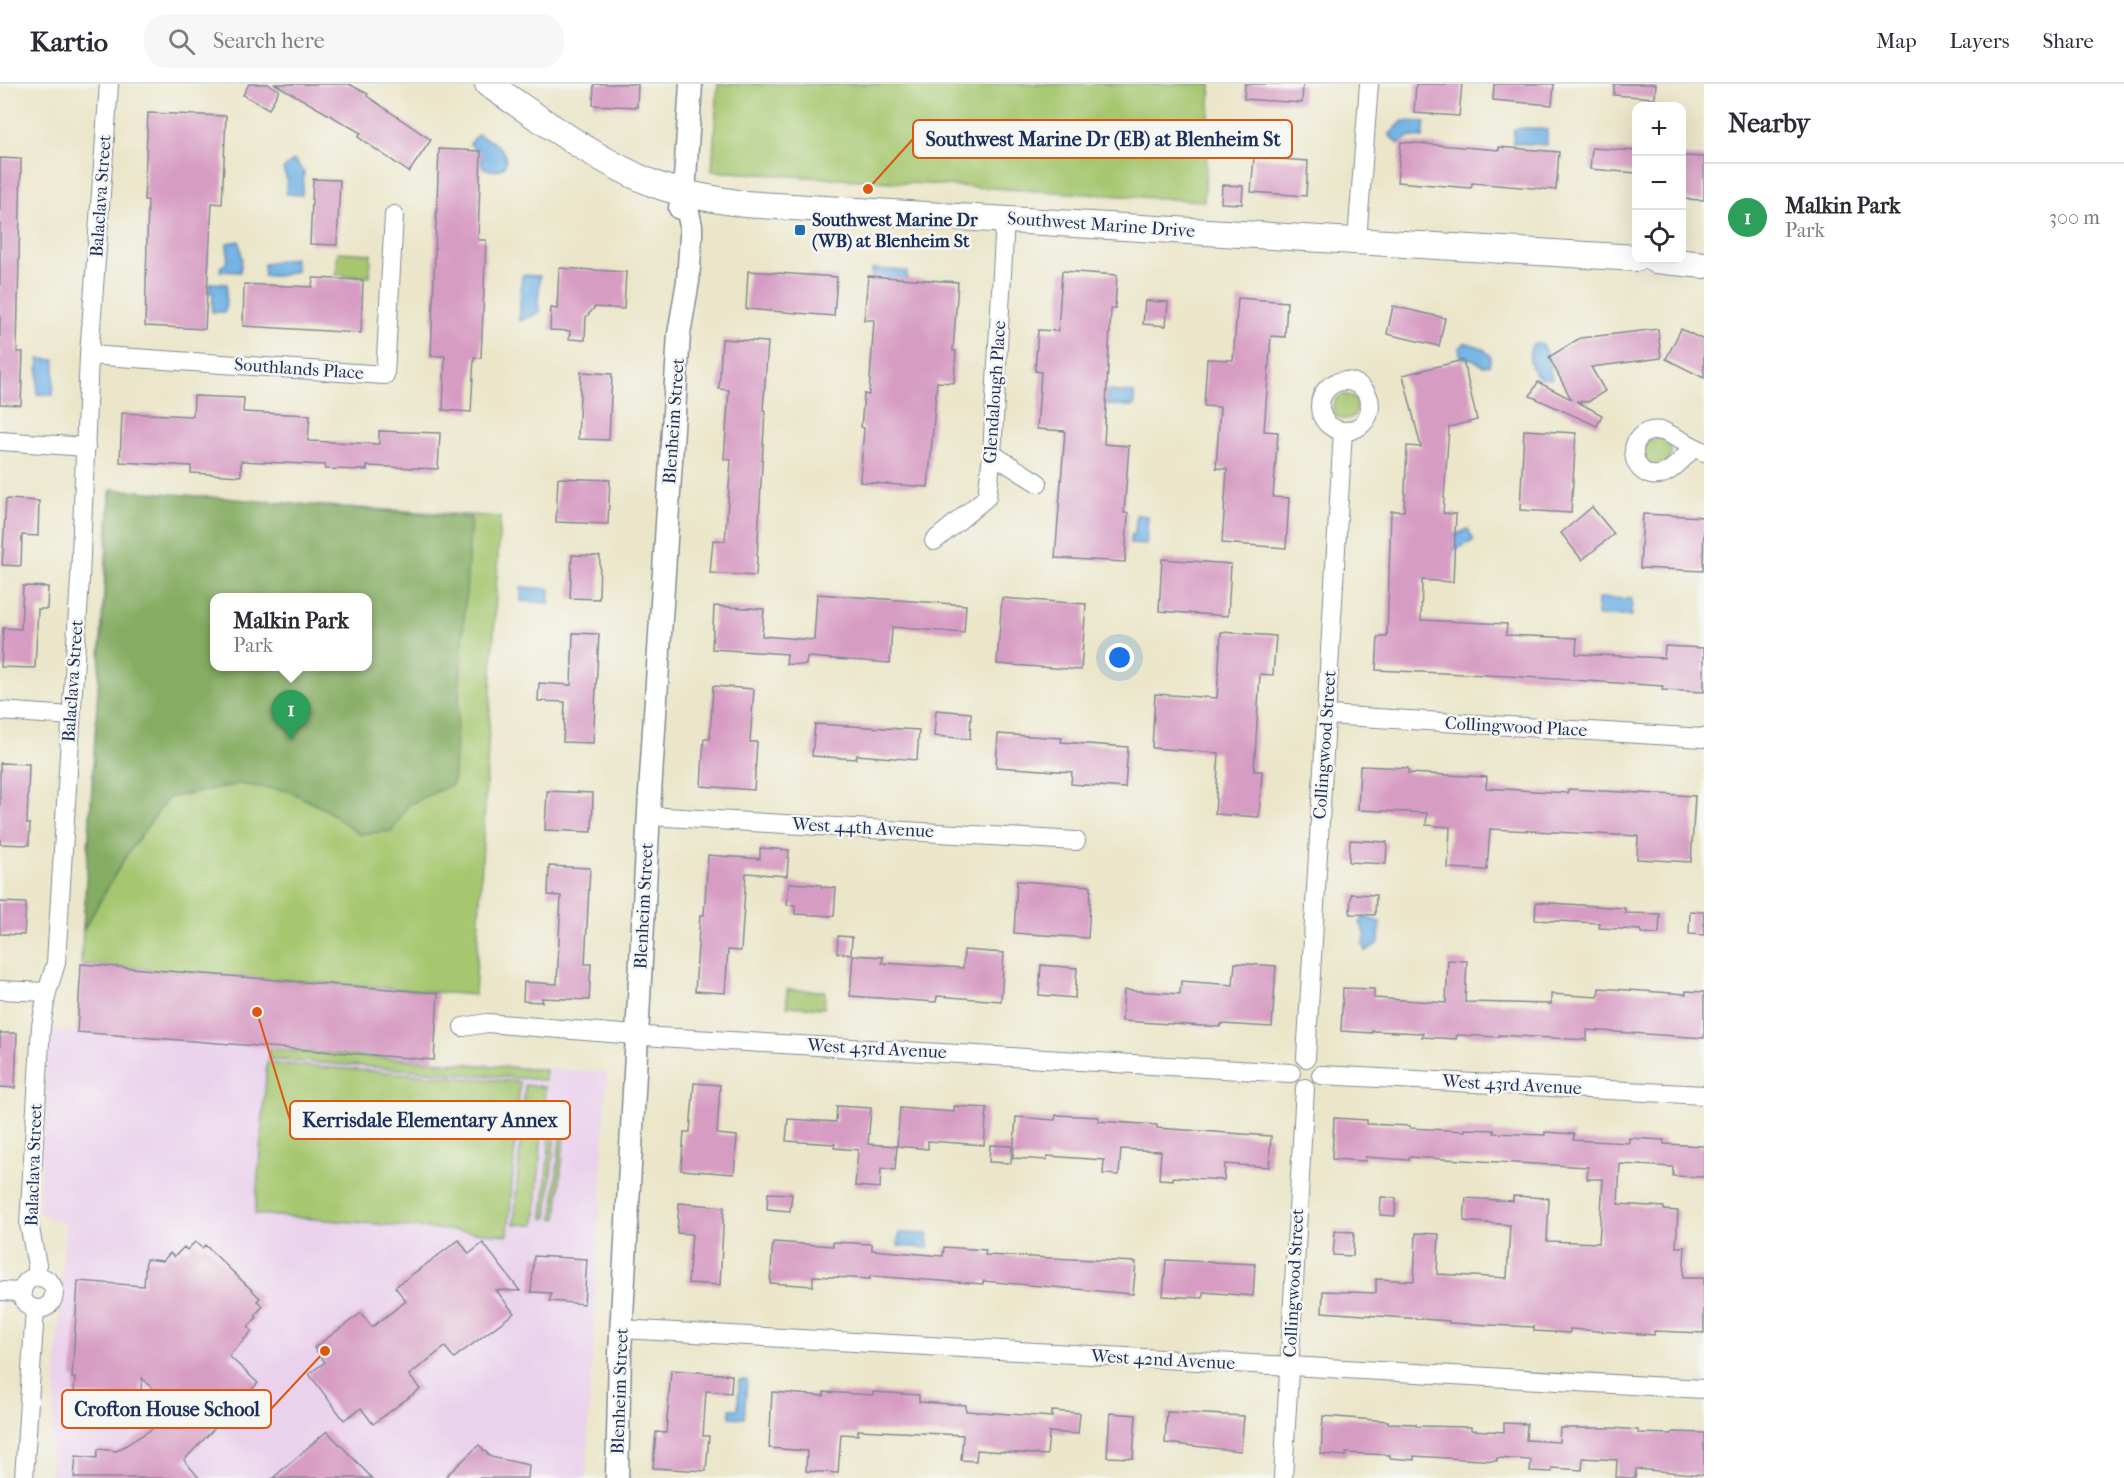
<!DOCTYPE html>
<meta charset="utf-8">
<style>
body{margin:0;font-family:"IM FELL French Canon",serif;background:#f7f7f7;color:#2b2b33}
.controls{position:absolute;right:18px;top:18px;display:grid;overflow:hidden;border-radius:12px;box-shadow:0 6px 24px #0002}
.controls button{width:54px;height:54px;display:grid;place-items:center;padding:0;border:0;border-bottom:2px solid #e1e1e2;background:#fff;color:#2b2b33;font:30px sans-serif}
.you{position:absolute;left:1120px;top:574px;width:21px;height:21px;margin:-15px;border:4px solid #fff;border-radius:50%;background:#1a73e8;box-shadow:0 0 0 9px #1a73e833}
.badge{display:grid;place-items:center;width:39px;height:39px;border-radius:50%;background:#0b8043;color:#fff;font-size:20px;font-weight:700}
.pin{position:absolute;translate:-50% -50px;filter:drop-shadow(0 2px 3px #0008)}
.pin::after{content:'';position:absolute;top:32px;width:21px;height:18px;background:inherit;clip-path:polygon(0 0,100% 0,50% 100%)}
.popup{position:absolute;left:210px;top:509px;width:162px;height:78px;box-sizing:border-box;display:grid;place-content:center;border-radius:12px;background:#fff;filter:drop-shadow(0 2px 4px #0005);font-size:20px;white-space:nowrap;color:#7c7c81}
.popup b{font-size:22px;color:#2b2b33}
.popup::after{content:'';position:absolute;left:50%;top:100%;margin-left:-12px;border:12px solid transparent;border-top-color:#fff}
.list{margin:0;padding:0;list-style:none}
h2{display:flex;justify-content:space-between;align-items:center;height:78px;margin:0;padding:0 24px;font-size:26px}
h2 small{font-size:20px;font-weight:400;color:#7c7c81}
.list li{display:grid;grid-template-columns:39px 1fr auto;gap:18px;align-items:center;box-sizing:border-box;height:108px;padding:0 24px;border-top:2px solid #e1e1e2}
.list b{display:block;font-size:22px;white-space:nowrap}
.list p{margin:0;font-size:20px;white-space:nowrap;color:#7c7c81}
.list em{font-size:20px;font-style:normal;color:#7c7c81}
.icon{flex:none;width:33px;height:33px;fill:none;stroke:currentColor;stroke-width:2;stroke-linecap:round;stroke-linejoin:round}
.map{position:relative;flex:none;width:1704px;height:1394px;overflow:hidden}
header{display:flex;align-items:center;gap:36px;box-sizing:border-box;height:84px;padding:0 30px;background:#fff;border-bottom:2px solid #e1e1e2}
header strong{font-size:28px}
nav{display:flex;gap:33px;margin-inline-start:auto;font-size:21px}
.search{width:420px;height:54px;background:#f7f7f7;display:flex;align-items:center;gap:15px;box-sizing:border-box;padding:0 21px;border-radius:24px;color:#7c7c81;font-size:22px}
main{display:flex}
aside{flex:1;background:#fff}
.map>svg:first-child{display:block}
.built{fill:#ead1ec}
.green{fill:#a6c770;stroke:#607b67;stroke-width:1.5;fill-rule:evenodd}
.forest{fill:#84ac62;stroke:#506e60;stroke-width:1.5;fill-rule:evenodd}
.water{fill:#71b2e5;stroke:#4670a2;stroke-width:1.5}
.building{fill:#d79cc3}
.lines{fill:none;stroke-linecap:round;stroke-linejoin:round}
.minor-casing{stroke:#838a94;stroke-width:20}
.tertiary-casing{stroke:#838a94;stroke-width:25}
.secondary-casing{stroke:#838a94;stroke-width:28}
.minor{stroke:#fff;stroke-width:18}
.tertiary{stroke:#fff;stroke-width:22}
.secondary{stroke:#fff;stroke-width:26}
.poi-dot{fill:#1f6fb2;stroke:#f6f6f2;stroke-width:2}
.labels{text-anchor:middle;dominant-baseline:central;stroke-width:5;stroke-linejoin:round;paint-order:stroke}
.street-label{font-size:18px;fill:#1b2f5e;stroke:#f6f6f2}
.poi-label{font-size:18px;font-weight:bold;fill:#1b2f5e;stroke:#f6f6f2;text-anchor:start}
.leader{fill:none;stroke:#de5710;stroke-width:2}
.callout-dot{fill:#de5710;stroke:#f6f6f2;stroke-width:2}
.callout{fill:#f6f6f2;stroke:#de5710;stroke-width:2}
.callout-label{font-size:20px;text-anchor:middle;font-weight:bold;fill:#1b2f5e}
</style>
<header>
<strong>Kartio</strong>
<div class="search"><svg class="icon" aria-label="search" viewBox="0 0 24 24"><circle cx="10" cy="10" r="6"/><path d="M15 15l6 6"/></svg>Search here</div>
<nav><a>Map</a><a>Layers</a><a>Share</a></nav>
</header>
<main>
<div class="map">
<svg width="1704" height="1394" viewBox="0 0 1704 1394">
<rect width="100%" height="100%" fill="#f6f6f2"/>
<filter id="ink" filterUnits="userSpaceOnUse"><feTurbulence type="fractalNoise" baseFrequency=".0167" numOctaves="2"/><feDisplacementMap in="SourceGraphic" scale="12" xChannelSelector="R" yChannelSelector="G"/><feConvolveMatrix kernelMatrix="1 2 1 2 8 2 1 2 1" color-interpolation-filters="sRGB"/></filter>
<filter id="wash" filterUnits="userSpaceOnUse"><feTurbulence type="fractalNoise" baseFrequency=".008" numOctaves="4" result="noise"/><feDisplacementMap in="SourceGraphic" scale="24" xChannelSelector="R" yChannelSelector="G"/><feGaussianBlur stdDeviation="1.35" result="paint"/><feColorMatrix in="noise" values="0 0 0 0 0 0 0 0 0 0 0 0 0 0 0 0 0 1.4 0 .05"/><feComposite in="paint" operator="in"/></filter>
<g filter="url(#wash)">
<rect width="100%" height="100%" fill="#ebe6c9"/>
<path class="built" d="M49,946L607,989L586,1394H50L65,1140L38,1129Z"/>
<g class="green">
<path d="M718,0H1211L1204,117L712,87Z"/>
<path d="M338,168L371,170L370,193L336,191Z"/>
<circle cx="1345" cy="323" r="12"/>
<circle cx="1657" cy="368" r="14"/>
<path d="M110,408L500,433L475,911L81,880ZM214,514H368V582H214Z"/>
<path d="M787,906L825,907L824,924L787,922Z"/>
<path d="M269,965L546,986L545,996L268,975Z"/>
<path d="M267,979L520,998L508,1151L255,1130Z"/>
<path d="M525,1001L545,1003L535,1141L514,1140Z"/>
<path d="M552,1026H557L547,1134H543Z"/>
<path d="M562,1026H566L557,1135L553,1134Z"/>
</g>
<path class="forest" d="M111,405L471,434L453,700L408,721L392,747L359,750L326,726L289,707L239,700L168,714L126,772L83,847ZM214,514H368V582H214Z"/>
<g class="water">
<path d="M1403,37L1425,38L1423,54L1409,53L1398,60L1389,51Z"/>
<path d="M1530,44L1547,46V61L1513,59L1514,45Z"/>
<path d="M478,50C487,56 502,61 505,72C509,87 492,90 483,83L480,70L470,60Z"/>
<path d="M294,76L304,88L302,111L286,110L287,95L283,85Z"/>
<path d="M239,157L242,174L240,188L220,187L221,182L226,180L228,173L227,159Z"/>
<path d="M294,174L297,187L279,192H264V180Z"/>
<path d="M872,185L907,187L906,206L871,205Z"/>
<path d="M522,191L540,192L538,221L541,228L519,237Z"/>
<path d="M210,199L227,200L225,228H212L213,209L209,208Z"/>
<path d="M1465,259C1476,261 1484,263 1491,273L1489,281L1483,282L1473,275L1461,274L1459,264Z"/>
<path d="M1537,260L1543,261C1546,264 1551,289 1552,294L1549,295C1532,296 1526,274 1532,261Z"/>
<path d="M39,275L55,276L53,311L37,310Z"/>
<path d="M1107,307L1134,309L1135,319L1133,322L1107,321Z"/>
<path d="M1136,431L1148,432L1146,461L1130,460L1131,451L1135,450Z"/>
<path d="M1468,445L1474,457L1445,470L1440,458Z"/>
<path d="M521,503L550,505L549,519L521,517Z"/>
<path d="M1598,514L1632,515L1631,532H1597Z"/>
<path d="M1364,833L1380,838L1379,859L1365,867L1363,859L1366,851L1360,839Z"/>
<path d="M899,1149L928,1150V1164L898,1162Z"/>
<path d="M739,1296H747L744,1334L730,1333V1325H738Z"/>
</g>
<g id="blocks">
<g class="building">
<path d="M249,0H268L279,6L269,25L243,11Z"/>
<path d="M275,0H349L368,10L367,12L431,56L409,88L358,53L361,49Z"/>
<path d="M594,0H638L637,23L593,21Z"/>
<path d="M1245,0H1303L1302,19L1244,15Z"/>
<path d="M1416,0H1462L1459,32L1414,29Z"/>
<path d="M1494,0H1554L1552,21L1493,16Z"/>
<path d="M1614,0H1656L1655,14L1614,11Z"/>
<path d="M148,29L226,32L222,120L212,119L205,245L145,242L148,116H144Z"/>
<path d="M1401,58L1499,66V63L1559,68L1556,106L1472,99L1471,104L1397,98Z"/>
<path d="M1592,64L1636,67V89L1590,85Z"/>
<path d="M439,65L481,67L478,156H486L481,274L474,273L471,328L443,326L445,272H431Z"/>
<path d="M1683,72L1704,73V116L1682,115Z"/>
<path d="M1254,73L1308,77L1306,112L1251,108Z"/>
<path d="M0,74L21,75L17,268H23L21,321L0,320Z"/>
<path d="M313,95L340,96L337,161L310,160Z"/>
<path d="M1222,101L1243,102L1242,120L1221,119Z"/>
<path d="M559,184L626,188L624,225L595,223L586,233L585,256L569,255L570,247L550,246L551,224L557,225Z"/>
<path d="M748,187L837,193L834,232L746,225Z"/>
<path d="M1062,187L1117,191L1115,225H1111L1104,360L1129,362L1124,429H1128L1125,478L1055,474L1065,347L1037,345L1041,288L1035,287L1038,246L1058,247Z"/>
<path d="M868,192L958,198L953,267H956L954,299L937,298L928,403L860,398L864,344L861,343L864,310L869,311L874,236H864Z"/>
<path d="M313,194L363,196L361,249L243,242L244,200L312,203Z"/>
<path d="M1238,214L1287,218L1285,253L1271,252L1264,347L1278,348L1273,413L1289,414L1286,464L1222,459L1227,385L1216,384L1220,323L1204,322L1207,275L1233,276Z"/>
<path d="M1145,217L1168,218L1166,242L1143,240Z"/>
<path d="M1393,222L1445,234L1439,262L1387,250Z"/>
<path d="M1658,245L1661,274L1591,283L1605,307L1588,318L1576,317L1602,331L1597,342L1530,312L1538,298L1571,315L1549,273L1580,254Z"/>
<path d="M1681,245L1704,256V294L1666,275Z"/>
<path d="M722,255L768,258L763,326H765L756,492L710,489L713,456L725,457L731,376L724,375L729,306L719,305Z"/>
<path d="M1463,276L1477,336L1449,343L1443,429L1456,430L1453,498L1422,496L1421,536L1507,540L1506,551L1577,554L1576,570L1664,574L1665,562L1704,564V608L1662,606L1663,602L1508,592L1376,586L1378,553H1387L1391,427H1404L1407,362L1421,363L1403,291Z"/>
<path d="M581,288L612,290L609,356L578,355Z"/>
<path d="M194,312L244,314L243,328L310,331L308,357L379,360V347L440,349L438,385L367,382V386L325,385V381L241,377V392L191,389V382L120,378L122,329L193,332Z"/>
<path d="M1524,346L1576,349L1571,429L1520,426Z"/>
<path d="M558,394L610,396L608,440L556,438Z"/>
<path d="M6,415L39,417L38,452L22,451L21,482L2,481Z"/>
<path d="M1592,423L1614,450L1582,476L1561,449Z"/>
<path d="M1643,430L1704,433L1703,487L1640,484Z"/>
<path d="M572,471L600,472L599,515L570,514Z"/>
<path d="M1162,475L1231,480L1228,532L1159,527Z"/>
<path d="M23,502L48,503L47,525H38L35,584L1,583L3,544L21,545Z"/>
<path d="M817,510L966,521L964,549L892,543L890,579L807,573L806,581L786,580L787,570L712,565L714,522L764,525L762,552L814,556Z"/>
<path d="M1002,514L1086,520L1081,586L997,580Z"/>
<path d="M1221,548L1276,552L1273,591L1260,590L1254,687H1262L1259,733L1215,730L1219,669L1152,664L1155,610L1217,614Z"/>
<path d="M573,549L599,550L593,659L563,658L565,618L538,617L539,599L571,601Z"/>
<path d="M713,602L754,605L750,658H757L754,706L701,702L704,655H710Z"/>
<path d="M936,626L971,629L970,655L934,652Z"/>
<path d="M815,640L919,646L917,676L857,671L856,675L812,672Z"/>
<path d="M998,650L1062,654L1061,658L1128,663L1125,704L1071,700L1072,688L996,683Z"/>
<path d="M0,679L29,680L27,740H30L29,761L0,760Z"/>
<path d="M1360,682L1408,684V689L1487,693L1486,704L1568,709V705L1695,712L1691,778L1637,775L1638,752L1490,745L1487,786L1448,784L1450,743L1426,741L1427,729L1358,726Z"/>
<path d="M547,707L593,709L592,748L545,746Z"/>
<path d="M1350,756L1387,758L1386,780L1349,778Z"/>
<path d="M760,764L789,766L787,792L746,789L741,867L728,866L725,909L695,907L700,831H704L708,771L760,775Z"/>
<path d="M549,782L590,784L585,880H591L589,916L542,914V918L523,917L524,898L557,900L561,812L548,811Z"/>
<path d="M1017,797L1091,802L1088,854L1014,849Z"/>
<path d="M789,799L821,801V803L836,804L834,832L795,830V821H787Z"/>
<path d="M1351,810L1376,811L1375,831L1350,830Z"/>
<path d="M0,818L26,819L24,851L0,850Z"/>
<path d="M1536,818L1625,824V829L1660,830L1659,850L1641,849V846L1599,844V839L1535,836Z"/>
<path d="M1690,827L1704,828V851L1689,850Z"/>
<path d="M838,852L852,853L851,870L837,869Z"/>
<path d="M964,866L1004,869L1001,917L937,912L936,918L850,912L853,871L883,873L882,879L963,884Z"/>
<path d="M1448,876L1467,877L1465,918L1551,920V910L1598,913L1599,904L1686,910V907L1704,908V954L1587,946V956L1499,951V953L1457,951L1456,955L1422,953L1423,949L1372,947V949L1341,947L1343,904L1374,905V914L1446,919Z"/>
<path d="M1235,879L1276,882L1272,943L1221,940L1220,943L1122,937L1124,906L1180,910L1181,897L1233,901Z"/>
<path d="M81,880L438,909L434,976L77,948Z"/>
<path d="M1041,881L1077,884L1075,914L1039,911Z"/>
<path d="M0,949H17L15,1004L0,1003Z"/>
<path d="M694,999L720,1001L717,1050L737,1052L734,1090L681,1086L684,1048H690Z"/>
<path d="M837,1022L871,1024L868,1060L897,1062L895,1086L881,1084L880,1104L855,1102L858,1066L834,1064L835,1060L786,1057L788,1035L836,1038Z"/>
<path d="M954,1022L987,1024L984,1061L928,1057V1065L897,1062L900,1024L954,1028Z"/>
<path d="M1056,1031L1099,1033L1098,1037L1157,1041V1044L1271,1052L1269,1083L1225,1080L1224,1096L1173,1093V1096L1159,1095L1161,1067L1121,1065L1119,1091L1103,1090L1104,1076L1047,1072V1076L1013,1074L1016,1033L1055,1036Z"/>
<path d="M1334,1034L1367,1036V1040L1410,1042V1044L1465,1047V1045L1494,1046V1049L1545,1051V1048L1574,1050L1573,1056L1629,1059V1054L1664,1056V1060L1704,1062V1093L1673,1092V1083L1620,1080L1618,1120L1664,1123V1126L1678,1127L1676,1163H1685L1683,1194H1704V1249L1654,1247V1251L1570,1245V1249L1534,1247V1243L1449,1239V1237L1322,1228L1323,1207L1376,1209V1195L1414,1197L1416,1149L1439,1150L1437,1190L1507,1194L1510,1141L1464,1137L1466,1114L1513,1117V1112L1549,1114L1547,1157L1599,1159L1603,1095H1587L1588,1083L1409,1073V1076L1365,1073V1077L1332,1075Z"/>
<path d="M990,1061L1012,1062L1011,1079L989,1078Z"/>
<path d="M768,1109L792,1110L790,1127L767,1125Z"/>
<path d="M1381,1113L1396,1114L1395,1132L1380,1131Z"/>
<path d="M679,1119L724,1123L720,1201L688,1199L692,1150L677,1149Z"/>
<path d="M1335,1147L1354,1148L1353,1172L1333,1171Z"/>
<path d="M459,1156L469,1170L483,1159L520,1207L496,1206L514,1229L454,1274L445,1263L409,1291L420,1305L373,1340L361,1324L344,1336L309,1290L325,1278L314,1264L361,1229L372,1243L406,1217L395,1203Z"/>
<path d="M195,1158L202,1164L205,1161L260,1214L257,1217L263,1222L255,1231L257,1233L248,1243L252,1247L229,1272L258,1299L184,1376L199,1394H74L76,1372L97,1374L98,1365L117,1367L193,1319L165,1317L142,1294L140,1315L74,1310L75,1294H72L78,1197L144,1202L146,1175L163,1177L170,1169L174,1173L184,1163L187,1166Z"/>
<path d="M773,1158L833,1162V1158L872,1160V1166L943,1172L944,1163L986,1166L985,1171L1136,1178L1133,1210L983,1197V1200L870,1192V1195L813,1192V1202L770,1199Z"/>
<path d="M534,1172L587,1175L584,1220L550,1217L551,1209L531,1208Z"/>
<path d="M1166,1176L1255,1180L1253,1212L1203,1208V1214L1163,1212Z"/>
<path d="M671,1286L732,1291L731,1309L706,1307L703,1352H709L706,1387L653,1384L656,1348L666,1349Z"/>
<path d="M772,1308L824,1312V1308L873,1311V1308L919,1311V1318L966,1321V1327L1052,1333V1327L1080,1329L1078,1350L1049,1348L1047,1371L977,1366L976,1377L961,1376L963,1351L858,1346V1351L841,1350L838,1389L806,1387L807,1367L769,1364Z"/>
<path d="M1167,1328L1244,1332L1241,1367L1165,1359Z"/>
<path d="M1110,1329L1136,1331L1133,1374L1107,1373Z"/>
<path d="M1323,1332L1388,1337V1339L1416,1340V1342L1471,1343V1346L1504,1348V1339L1527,1340L1526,1356L1559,1358L1560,1344H1613L1638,1346V1349L1672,1350L1673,1348L1704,1349V1391L1636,1385L1635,1394L1616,1393L1617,1376L1583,1374L1582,1386L1552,1384V1388L1530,1387L1531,1376L1497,1374V1377L1414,1372V1376L1390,1374V1371L1346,1369V1372L1321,1370Z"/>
<path d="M327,1347L372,1394H273Z"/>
<path d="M479,1361L491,1373L529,1381L528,1394H444Z"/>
</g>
</g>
</g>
<g filter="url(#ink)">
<use href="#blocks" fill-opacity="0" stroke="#838a94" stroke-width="1.5"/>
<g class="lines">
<defs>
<g id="minor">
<path d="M1357,156L1369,0"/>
<path d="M89,271L385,291L394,131"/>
<circle cx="1345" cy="322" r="25"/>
<path d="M0,357L86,363"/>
<path d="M1694,363C1686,371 1676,384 1665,389C1631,404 1618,341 1663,347L1704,368"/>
<path d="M992,370L1038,399"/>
<path d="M934,457L987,413L992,370L1005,135"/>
<path d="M0,627L71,632"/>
<path d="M1327,631L1704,654"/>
<path d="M649,732L1076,757"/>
<path d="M0,906L47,908"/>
<path d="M463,943L487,939L659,953L1291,989"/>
<path d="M1306,974L1343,347"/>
<path d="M1321,991L1704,1011"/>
<path d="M37,1192V1181L29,1140L41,942L47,908L56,879L80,495L89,271L109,0"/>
<circle cx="38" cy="1209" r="16"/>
<path d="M0,1207L21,1208"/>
<path d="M621,1245L1704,1305"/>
<path d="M24,1394L35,1225"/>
<path d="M1283,1394L1305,1004"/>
</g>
<g id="tertiary">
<path d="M680,124L684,110L691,0"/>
<path d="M617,1394L620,1269L650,709L679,250L688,197L691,152V142L684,110"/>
</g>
<g id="secondary">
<path d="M488,0C539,34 597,77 654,100C683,111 714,115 744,120L1636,174"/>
<path d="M1655,176L1704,181"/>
</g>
</defs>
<use href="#minor" class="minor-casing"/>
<use href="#tertiary" class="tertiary-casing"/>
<use href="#secondary" class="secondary-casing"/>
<use href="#minor" class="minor"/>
<use href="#tertiary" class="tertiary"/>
<use href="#secondary" class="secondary"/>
</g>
</g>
<rect class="poi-dot" x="794" y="140" width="12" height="12" rx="3"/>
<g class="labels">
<g class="street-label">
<text transform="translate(101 112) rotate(-86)">Balaclava Street</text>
<text transform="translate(1101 141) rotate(4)">Southwest Marine Drive</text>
<text transform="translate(299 285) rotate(4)">Southlands Place</text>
<text transform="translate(995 308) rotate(-86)">Glendalough Place</text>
<text transform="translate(674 337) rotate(-86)">Blenheim Street</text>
<text transform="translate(73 597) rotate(-86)">Balaclava Street</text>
<text transform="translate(1516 643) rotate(3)">Collingwood Place</text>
<text transform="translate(1325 661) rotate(-86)">Collingwood Street</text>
<text transform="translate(863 744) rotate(3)">West 44th Avenue</text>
<text transform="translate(644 822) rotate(-87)">Blenheim Street</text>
<text transform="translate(877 965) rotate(3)">West 43rd Avenue</text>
<text transform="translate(1512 1001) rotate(3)">West 43rd Avenue</text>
<text transform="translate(34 1081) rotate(-88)">Balaclava Street</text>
<text transform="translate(1294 1199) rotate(-87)">Collingwood Street</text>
<text transform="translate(1163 1276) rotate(3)">West 42nd Avenue</text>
<text transform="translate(620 1307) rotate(-88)">Blenheim Street</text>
</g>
<g class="poi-label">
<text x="812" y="136">Southwest Marine Dr<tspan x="812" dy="21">(WB) at Blenheim St</tspan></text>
</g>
</g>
<path class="leader" d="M868 105L913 55M257 928L290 1036M325 1267L271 1325"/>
<g class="callout-dot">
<circle cx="868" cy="105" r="6"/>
<circle cx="257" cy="928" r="6"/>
<circle cx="325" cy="1267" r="6"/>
</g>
<g class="callout">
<rect x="913" y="36" width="379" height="38" rx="6"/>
<rect x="290" y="1017" width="280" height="38" rx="6"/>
<rect x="62" y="1306" width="209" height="38" rx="6"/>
</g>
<g class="callout-label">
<text x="1103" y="62">Southwest Marine Dr (EB) at Blenheim St</text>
<text x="430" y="1043">Kerrisdale Elementary Annex</text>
<text x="167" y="1332">Crofton House School</text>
</g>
</svg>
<div class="controls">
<button>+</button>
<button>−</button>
<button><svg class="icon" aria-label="locate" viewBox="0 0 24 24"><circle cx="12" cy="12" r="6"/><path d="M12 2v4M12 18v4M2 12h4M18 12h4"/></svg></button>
</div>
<div class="you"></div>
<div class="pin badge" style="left:291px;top:656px;background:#2e9e5b">1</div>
<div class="popup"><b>Malkin Park</b>Park</div>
</div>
<aside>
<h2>Nearby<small></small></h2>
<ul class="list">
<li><span class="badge" style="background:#2e9e5b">1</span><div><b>Malkin Park</b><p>Park</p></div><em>300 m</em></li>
</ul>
</aside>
</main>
